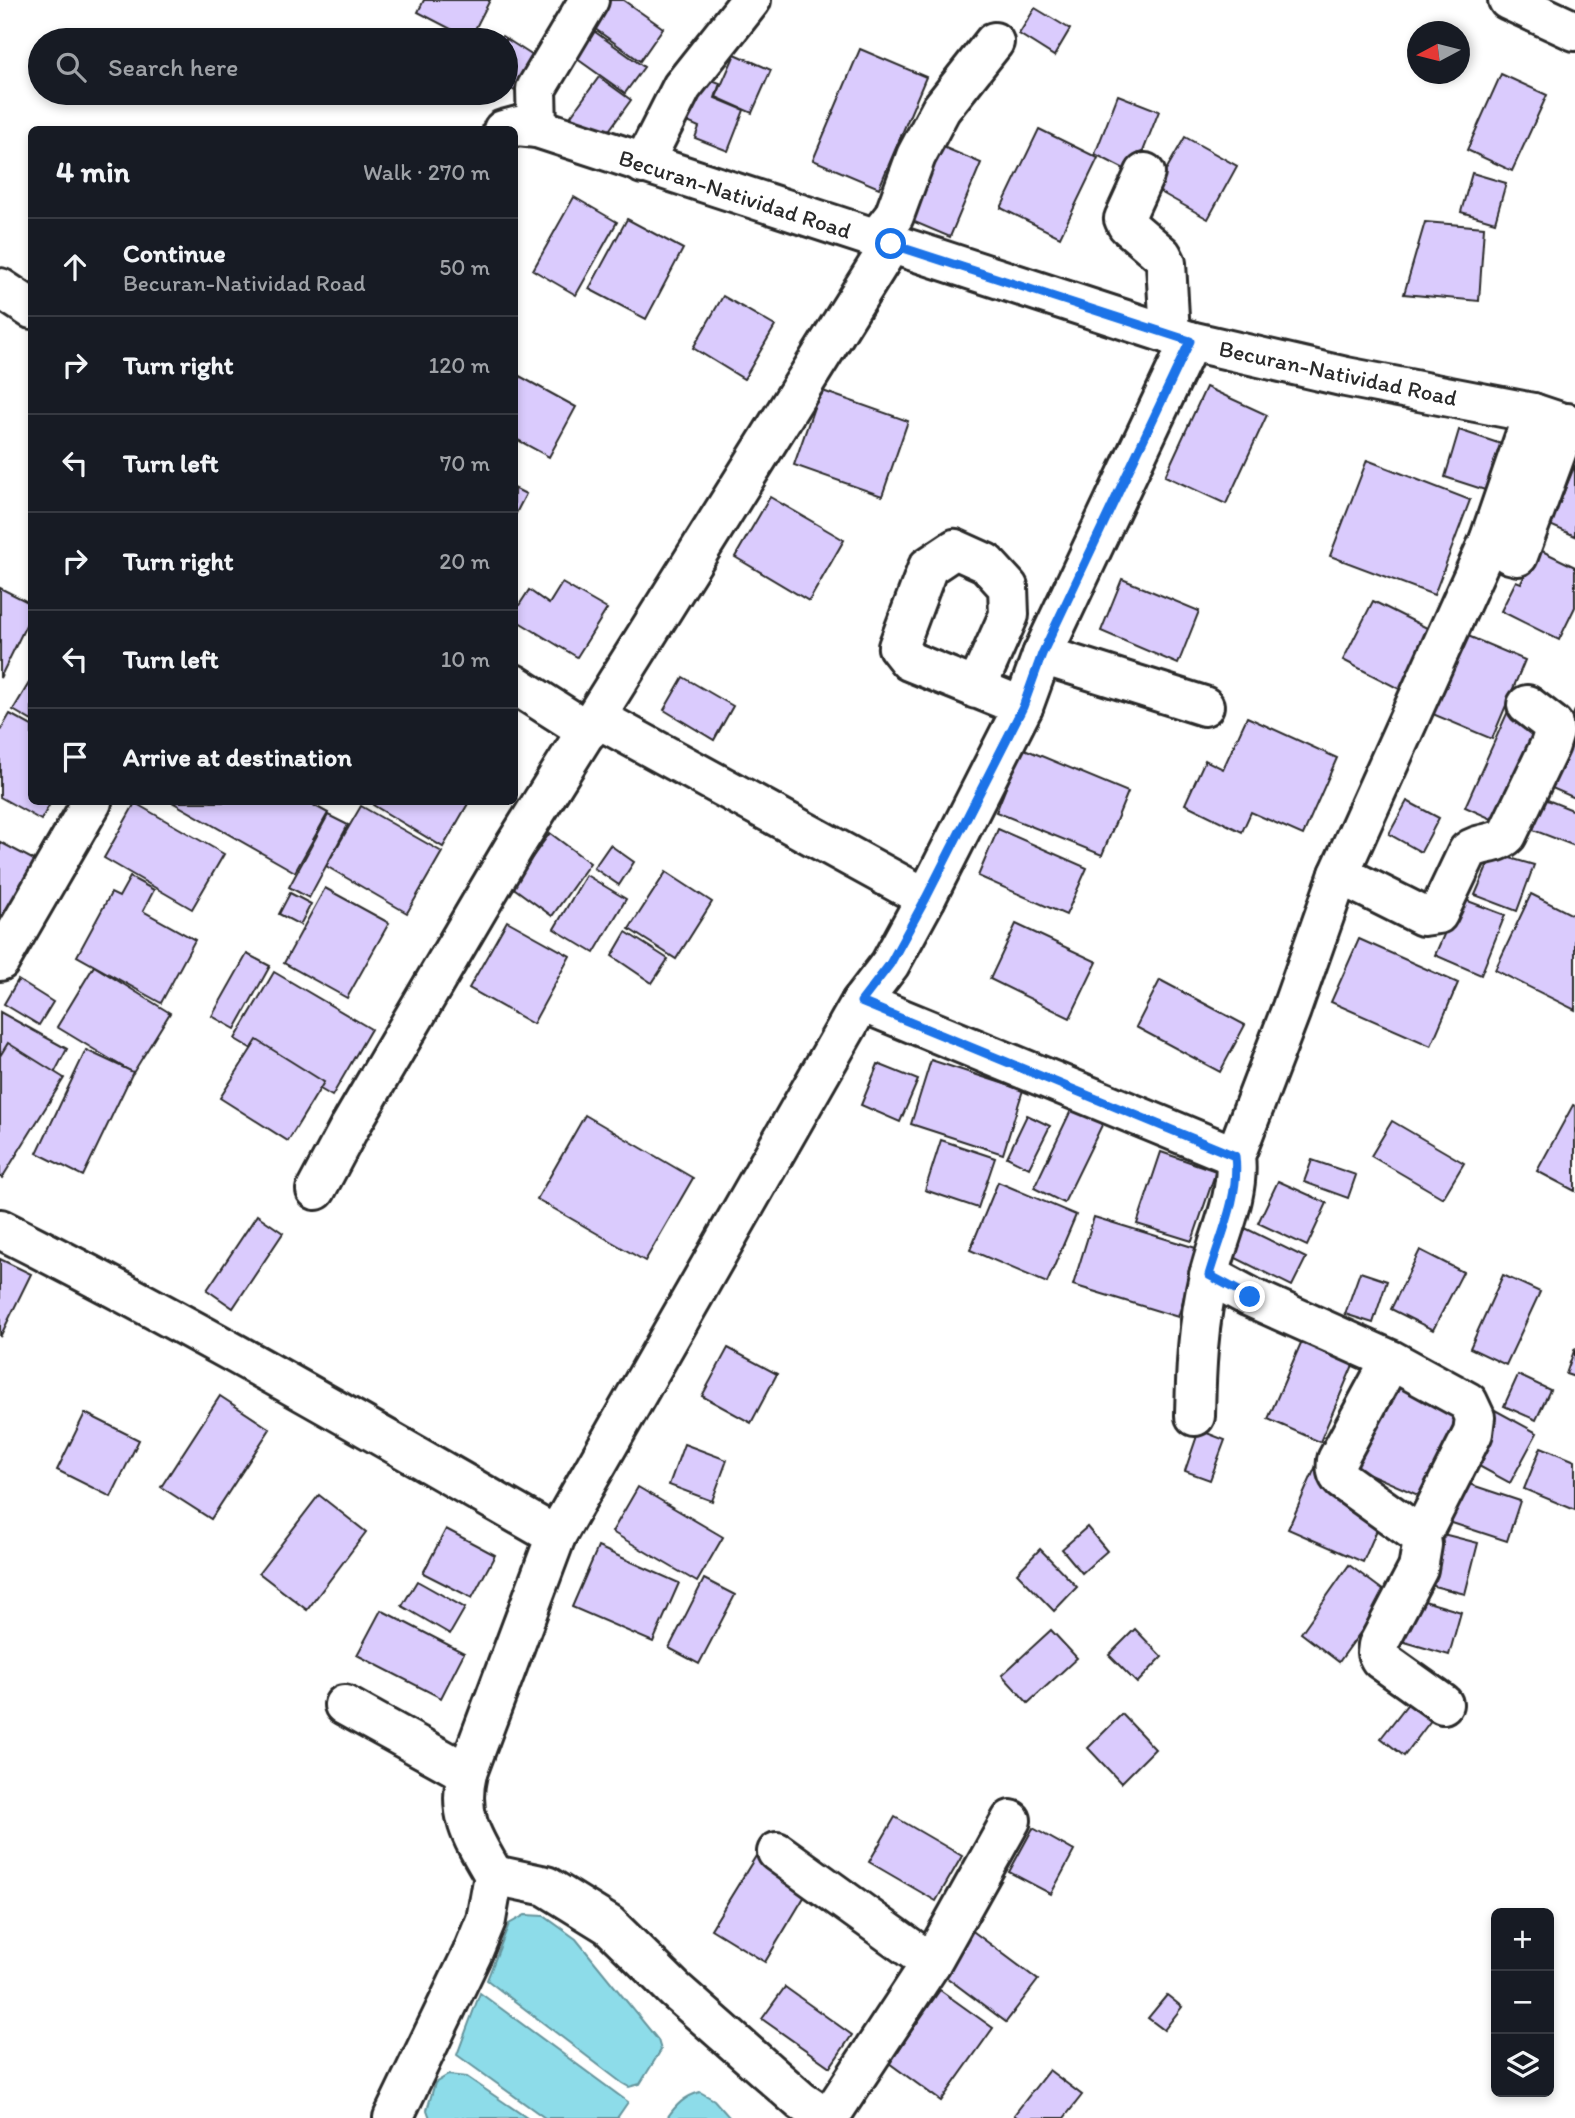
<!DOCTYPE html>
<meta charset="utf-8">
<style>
body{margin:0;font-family:Itim,sans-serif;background:#20242c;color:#f1f3f6}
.controls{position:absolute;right:21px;bottom:21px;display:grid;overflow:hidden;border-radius:10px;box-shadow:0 4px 10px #0003}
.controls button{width:63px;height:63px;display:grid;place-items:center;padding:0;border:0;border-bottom:2px solid #363941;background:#171b24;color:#f1f3f6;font:35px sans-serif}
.compass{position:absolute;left:1407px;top:21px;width:63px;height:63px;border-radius:50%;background:#171b24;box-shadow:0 4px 10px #0003;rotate:263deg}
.stop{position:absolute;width:21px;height:21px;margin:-16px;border:5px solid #1a73e8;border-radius:50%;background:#fff}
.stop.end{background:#1a73e8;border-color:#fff;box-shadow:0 2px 7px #0008}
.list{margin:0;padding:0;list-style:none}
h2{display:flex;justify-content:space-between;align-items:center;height:91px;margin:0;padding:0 28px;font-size:30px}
h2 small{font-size:23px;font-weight:400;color:#9ea1a6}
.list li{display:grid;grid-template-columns:46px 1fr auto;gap:21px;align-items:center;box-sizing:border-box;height:98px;padding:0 28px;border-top:2px solid #363941}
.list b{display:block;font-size:26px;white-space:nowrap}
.list p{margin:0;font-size:23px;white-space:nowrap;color:#9ea1a6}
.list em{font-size:23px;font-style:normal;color:#9ea1a6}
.icon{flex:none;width:38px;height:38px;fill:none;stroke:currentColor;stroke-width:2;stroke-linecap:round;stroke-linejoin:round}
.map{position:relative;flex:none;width:1575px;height:2118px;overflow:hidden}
.search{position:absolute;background:#171b24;box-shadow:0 4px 10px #0003;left:28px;top:28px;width:490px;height:77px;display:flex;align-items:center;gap:18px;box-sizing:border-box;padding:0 24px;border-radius:38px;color:#9ea1a6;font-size:26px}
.panel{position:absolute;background:#171b24;box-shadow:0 4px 10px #0003;left:28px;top:126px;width:490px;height:679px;border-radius:10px}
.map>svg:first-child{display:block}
.water{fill:#8ddce9;stroke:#66959d;stroke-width:2}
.building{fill:#dacbfd;stroke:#2b2b2b;stroke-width:2}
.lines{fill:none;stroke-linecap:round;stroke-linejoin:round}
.minor-casing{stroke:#2b2b2b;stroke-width:44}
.minor{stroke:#fff;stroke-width:38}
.route{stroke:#1a73e8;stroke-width:9}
.labels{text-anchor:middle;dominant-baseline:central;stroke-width:5;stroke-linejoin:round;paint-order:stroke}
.street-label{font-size:23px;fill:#2b2b2b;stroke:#fff}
</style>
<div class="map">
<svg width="1575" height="2118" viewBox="0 0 1575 2118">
<rect width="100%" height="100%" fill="#fff"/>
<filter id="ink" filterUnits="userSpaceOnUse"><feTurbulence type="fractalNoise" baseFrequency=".0143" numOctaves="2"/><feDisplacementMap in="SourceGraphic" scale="14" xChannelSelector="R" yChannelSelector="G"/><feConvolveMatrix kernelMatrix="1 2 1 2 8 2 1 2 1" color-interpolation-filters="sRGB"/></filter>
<g filter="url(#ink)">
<g class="water">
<path d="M525,1915L544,1916L576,1939L658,2040L661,2050L640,2084L629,2087L622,2083L487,1980L509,1924Z"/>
<path d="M480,1993L628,2102L617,2118H545L457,2055Z"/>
<path d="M448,2075L467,2077L527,2118H430L427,2110L435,2083Z"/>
<path d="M700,2092L714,2100L730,2118H667C676,2105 685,2096 700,2092Z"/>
</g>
<g class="building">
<path d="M424,0H490L470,39L418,12Z"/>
<path d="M598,0H623L663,28L640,61L584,21Z"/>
<path d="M1035,8L1070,29L1054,56L1019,34Z"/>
<path d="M584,24L644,67L625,93L566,51Z"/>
<path d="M502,36L541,61L520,94L506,86V40H499Z"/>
<path d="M860,49L926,77L879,188L813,160Z"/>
<path d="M735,54L771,70L752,113L716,97Z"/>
<path d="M1501,74L1547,95L1512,171L1467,150Z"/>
<path d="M701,76L720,83L715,98L744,110L728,151L695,138L699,127L683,120Z"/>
<path d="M599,77L631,100L602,140L570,117Z"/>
<path d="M1118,95L1159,111L1134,174L1095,154Z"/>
<path d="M1039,129L1098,158L1060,237L1001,208Z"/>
<path d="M1185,137L1237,166L1208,219L1155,189Z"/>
<path d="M929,141L981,163L950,237L898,215Z"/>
<path d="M1472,173L1506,183L1495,222L1461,212Z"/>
<path d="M574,197L617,222L576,295L533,270Z"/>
<path d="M627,219L683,249L646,319L589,289Z"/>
<path d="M1425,222L1484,227L1479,301L1404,294Z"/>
<path d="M723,296L775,326L744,379L693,348Z"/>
<path d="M514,373L576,407L549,457L514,438Z"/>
<path d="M1206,387L1267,415L1226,504L1165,476Z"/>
<path d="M820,390L908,421L882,496L794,465Z"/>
<path d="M1459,430L1501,444L1488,491L1445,477Z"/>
<path d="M1367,460L1470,500L1434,595L1330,556Z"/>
<path d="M1575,465V536L1550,525Z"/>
<path d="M514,488L526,494L514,517Z"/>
<path d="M770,497L844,540L809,601L735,557Z"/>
<path d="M1538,549L1575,567V607L1559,640L1501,611L1516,581L1521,583Z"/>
<path d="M1122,579L1199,611L1178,664L1101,631Z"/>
<path d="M562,583L607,609L577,657L514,619V613L529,590L549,604Z"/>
<path d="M0,588L32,604V613L0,678Z"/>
<path d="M1373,601L1431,630L1401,690L1343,660Z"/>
<path d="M1461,633L1525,660L1492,739L1428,712Z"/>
<path d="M683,677L733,706L714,740L664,710Z"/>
<path d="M32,678V721L13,710Z"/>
<path d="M1509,709L1547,728L1505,825L1465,807Z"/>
<path d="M1575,710V798L1545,785Z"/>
<path d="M10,714L32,726V802H51L41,820L0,797V731Z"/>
<path d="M1247,717L1337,758L1303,835L1251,812L1242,832L1185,804L1205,760L1223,769Z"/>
<path d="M1022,748L1128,792L1102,855L996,812Z"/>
<path d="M1545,799L1575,811V846L1533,830Z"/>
<path d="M1407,801L1439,818L1421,852L1389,834Z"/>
<path d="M172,802H308L328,813L295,872Z"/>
<path d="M375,802H469L443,847L373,805Z"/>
<path d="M135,803L224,854L192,909L104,858Z"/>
<path d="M361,806L442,852L407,913L326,866Z"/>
<path d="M328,815L348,825L309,898L289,887Z"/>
<path d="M998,829L1087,868L1066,915L978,876Z"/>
<path d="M550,833L590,863L552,916L511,886Z"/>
<path d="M0,842L36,861L0,930Z"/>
<path d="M610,845L634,862L619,885L594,868Z"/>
<path d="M1493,853L1534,865L1517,911L1475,895Z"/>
<path d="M666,872L712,902L676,959L629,929Z"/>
<path d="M586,875L626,899L594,953L554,929Z"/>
<path d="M130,877L154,890L143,911L195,940L161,1003L77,956L111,893L119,897Z"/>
<path d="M325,888L389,923L347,998L284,963Z"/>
<path d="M290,893L311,904L300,925L279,914Z"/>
<path d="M1531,894L1575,916V1010L1495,970Z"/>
<path d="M1460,898L1505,915L1481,975L1435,955Z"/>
<path d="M507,921L570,956L533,1024L469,988Z"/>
<path d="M1016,924L1097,962L1070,1018L990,979Z"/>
<path d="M626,932L668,959L652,983L612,956Z"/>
<path d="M1359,939L1458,983L1431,1046L1331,1002Z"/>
<path d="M247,954L270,966L235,1029L212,1016Z"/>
<path d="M94,966L170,1013L133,1073L57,1027Z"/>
<path d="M274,972L371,1029L332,1096L235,1039Z"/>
<path d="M18,980L53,1002L39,1025L4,1004Z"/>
<path d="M1160,980L1245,1025L1220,1072L1136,1027Z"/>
<path d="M0,1012L67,1049L49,1083L0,1056Z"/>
<path d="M257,1040L324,1082L288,1141L220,1098Z"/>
<path d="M8,1043L64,1078L2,1178L0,1177V1056Z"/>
<path d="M86,1050L133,1072L83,1176L37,1153Z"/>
<path d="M931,1060L1023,1090L1003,1154L911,1124Z"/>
<path d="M878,1064L918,1080L900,1122L861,1105Z"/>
<path d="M1573,1105L1575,1106V1191L1537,1171Z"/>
<path d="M1073,1106L1104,1121L1064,1203L1034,1188Z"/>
<path d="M585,1115L693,1178L645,1261L537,1199Z"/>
<path d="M1027,1115L1050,1126L1029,1168L1007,1157Z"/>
<path d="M1392,1121L1464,1163L1443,1198L1371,1156Z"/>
<path d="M941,1140L995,1158L978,1208L925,1190Z"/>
<path d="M1161,1152L1216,1171L1192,1241L1137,1224Z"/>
<path d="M1312,1160L1356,1175L1348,1198L1304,1182Z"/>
<path d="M1278,1181L1327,1203L1307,1246L1258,1223Z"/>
<path d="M998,1182L1076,1215L1047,1283L970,1250Z"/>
<path d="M257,1215L283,1233L233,1308L207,1290Z"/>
<path d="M1094,1217L1199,1249L1178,1317L1073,1285Z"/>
<path d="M1245,1228L1306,1258L1292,1286L1232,1256Z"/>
<path d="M1420,1250L1463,1272L1433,1330L1391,1309Z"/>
<path d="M0,1259L31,1274L0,1337Z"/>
<path d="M1360,1272L1387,1281L1373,1323L1345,1314Z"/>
<path d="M1503,1275L1540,1292L1506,1365L1470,1348Z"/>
<path d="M1307,1329L1359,1351L1320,1442L1268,1419Z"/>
<path d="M728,1348L777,1374L751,1423L702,1396Z"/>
<path d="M1575,1348V1377L1566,1374Z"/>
<path d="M1397,1372L1467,1408L1427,1499L1349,1465Z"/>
<path d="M1518,1375L1550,1390L1536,1420L1504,1406Z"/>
<path d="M220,1396L270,1429L211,1519L161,1487Z"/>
<path d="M1493,1409L1537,1433L1510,1483L1466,1459Z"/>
<path d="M85,1413L139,1440L111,1497L57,1470Z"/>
<path d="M1199,1430L1225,1440L1210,1480L1185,1471Z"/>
<path d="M684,1444L727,1460L712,1501L669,1485Z"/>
<path d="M1541,1447L1575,1461V1510L1524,1489Z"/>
<path d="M1315,1468L1383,1516L1363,1562L1288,1529Z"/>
<path d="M1454,1479L1520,1501L1507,1541L1440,1519Z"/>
<path d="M638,1487L723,1537L697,1582L612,1532Z"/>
<path d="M319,1495L366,1532L307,1610L259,1573Z"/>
<path d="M1087,1527L1107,1551L1082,1573L1062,1549Z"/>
<path d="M446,1529L495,1555L472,1598L423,1573Z"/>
<path d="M1435,1532L1478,1543L1465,1594L1422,1583Z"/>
<path d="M598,1547L679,1583L653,1642L572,1607Z"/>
<path d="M1040,1549L1077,1587L1054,1611L1017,1573Z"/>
<path d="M1349,1565L1388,1594L1339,1662L1301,1633Z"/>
<path d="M704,1579L735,1595L699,1664L669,1648Z"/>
<path d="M417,1581L465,1608L450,1634L402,1606Z"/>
<path d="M1411,1597L1461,1612L1449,1655L1398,1640Z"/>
<path d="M381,1610L464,1653L441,1698L357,1655Z"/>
<path d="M1135,1629L1162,1657L1137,1683L1109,1655Z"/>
<path d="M1051,1630L1077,1658L1028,1703L1002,1675Z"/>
<path d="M1410,1701L1432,1719L1404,1756L1381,1738Z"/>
<path d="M1122,1714L1155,1749L1121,1783L1088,1748Z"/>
<path d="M895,1817L962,1856L936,1901L869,1862Z"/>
<path d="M1033,1828L1074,1851L1051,1894L1009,1872Z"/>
<path d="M756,1856L809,1889L765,1962L711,1929Z"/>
<path d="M966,1926L1038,1980L1006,2022L934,1968Z"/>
<path d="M785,1987L852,2035L830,2067L762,2019Z"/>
<path d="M940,1990L993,2028L941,2101L889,2063Z"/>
<path d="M1167,1995L1182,2007L1164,2030L1148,2018Z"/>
<path d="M1049,2070L1082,2095L1064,2118H1018L1014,2115Z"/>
</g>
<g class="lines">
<defs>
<g id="minor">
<path d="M1508,0L1575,31"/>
<path d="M537,128L536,89L589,0"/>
<path d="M503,130L518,126L537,128L1190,341L1346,377L1533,413L1575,427"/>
<path d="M643,164L682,87L751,0"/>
<path d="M1145,173L1124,219L1127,225L1162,255L1166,263L1170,335"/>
<path d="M876,239L894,216L916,156L941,109L994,42"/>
<path d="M0,288L32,309"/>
<path d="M1489,541L1510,554L1518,556L1567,423"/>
<path d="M1042,655L1204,706"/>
<path d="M514,684L588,731"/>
<path d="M976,689L1009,615L1008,587L986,563L955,549L928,567L898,647L909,661L1023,707"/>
<path d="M597,718L926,898"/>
<path d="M1339,874L1423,916L1438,914L1468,851C1479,842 1497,845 1507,835L1550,745L1554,732L1553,725L1527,705"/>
<path d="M0,961L92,802"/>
<path d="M861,1002L1235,1156"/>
<path d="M316,1190L348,1130L514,847L891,244"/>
<path d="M0,1229C190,1324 372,1431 556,1536"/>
<path d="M1209,1275L1250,1297L1391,1360L1468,1402L1475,1417L1473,1433L1426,1526L1420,1530H1412L1342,1480C1336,1474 1336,1469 1337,1460L1391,1360"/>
<path d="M1195,1416C1196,1368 1198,1323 1209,1276C1218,1237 1240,1197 1235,1156L1291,1010L1339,874L1489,541L1533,413"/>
<path d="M1420,1530L1422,1545L1418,1569L1378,1645L1377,1653L1380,1659L1443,1704"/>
<path d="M344,1705L467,1773"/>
<path d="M777,1852L931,1963"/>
<path d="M494,1875C473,1839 457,1816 467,1773L556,1536L861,1002L890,964L926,898L1023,707L1042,655L1190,341"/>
<path d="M393,2118L472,1954L486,1920L494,1875L546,1886L609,1925L675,1990L801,2101L826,2118"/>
<path d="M829,2118L931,1963L1011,1820"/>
</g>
</defs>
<use href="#minor" class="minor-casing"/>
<use href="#minor" class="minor"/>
</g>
</g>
<g class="lines" filter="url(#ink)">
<path class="route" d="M891,244L1190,341L1042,654L1023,707L926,898L890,964L861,1002L1235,1156C1240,1196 1220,1237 1209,1275L1250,1297"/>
</g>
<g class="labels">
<g class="street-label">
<text transform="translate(735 194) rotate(18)">Becuran-Natividad Road</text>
<text transform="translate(1338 373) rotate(12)">Becuran-Natividad Road</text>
</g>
</g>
</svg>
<div class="controls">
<button>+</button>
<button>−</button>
<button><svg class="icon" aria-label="layers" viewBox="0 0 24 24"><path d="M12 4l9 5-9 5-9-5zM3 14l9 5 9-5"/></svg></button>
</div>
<svg class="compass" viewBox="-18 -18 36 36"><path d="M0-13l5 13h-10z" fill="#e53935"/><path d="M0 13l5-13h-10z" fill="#9ea1a6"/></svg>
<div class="stop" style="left:891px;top:244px"></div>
<div class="stop end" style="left:1250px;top:1297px"></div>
<div class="search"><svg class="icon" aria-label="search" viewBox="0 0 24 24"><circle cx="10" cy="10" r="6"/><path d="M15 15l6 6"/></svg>Search here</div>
<section class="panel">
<h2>4 min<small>Walk · 270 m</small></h2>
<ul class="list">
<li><svg class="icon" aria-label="ahead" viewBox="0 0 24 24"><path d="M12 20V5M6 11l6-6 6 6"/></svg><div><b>Continue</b><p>Becuran-Natividad Road</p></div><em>50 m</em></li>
<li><svg class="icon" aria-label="right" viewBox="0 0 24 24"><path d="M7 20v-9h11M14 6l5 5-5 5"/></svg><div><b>Turn right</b></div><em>120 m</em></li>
<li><svg class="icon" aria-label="left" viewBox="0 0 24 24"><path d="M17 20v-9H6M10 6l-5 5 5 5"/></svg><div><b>Turn left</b></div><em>70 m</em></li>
<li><svg class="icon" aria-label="right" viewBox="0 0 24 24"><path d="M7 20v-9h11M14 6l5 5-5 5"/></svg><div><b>Turn right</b></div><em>20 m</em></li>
<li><svg class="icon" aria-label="left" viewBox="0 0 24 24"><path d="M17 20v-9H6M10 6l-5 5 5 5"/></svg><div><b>Turn left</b></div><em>10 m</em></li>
<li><svg class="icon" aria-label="arrive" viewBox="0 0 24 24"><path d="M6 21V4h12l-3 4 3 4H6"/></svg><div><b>Arrive at destination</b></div></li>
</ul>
</section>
</div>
